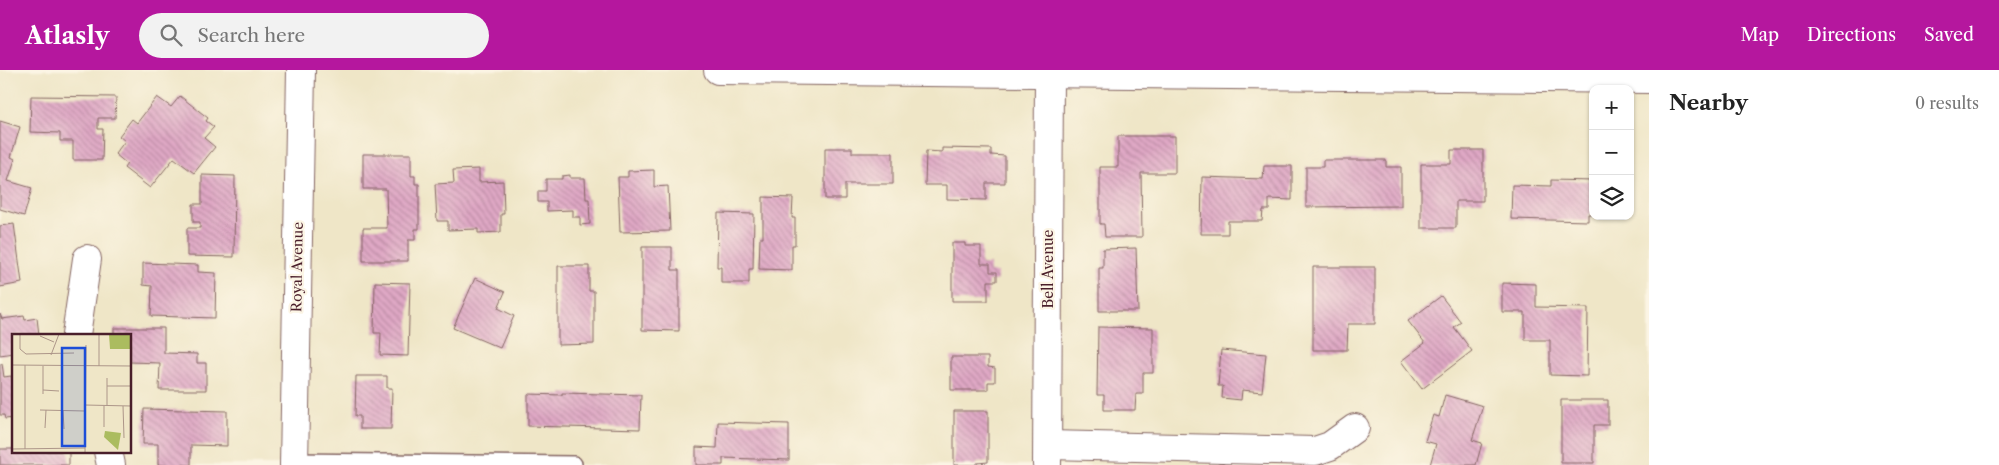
<!DOCTYPE html>
<meta charset="utf-8">
<style>
body{margin:0;font-family:"Libre Caslon Text",serif;background:#f2f2f2;color:#222}
.controls{position:absolute;right:15px;top:15px;display:grid;overflow:hidden;border-radius:10px;box-shadow:0 1px 4px #0004}
.controls button{width:45px;height:45px;display:grid;place-items:center;padding:0;border:0;border-bottom:1px solid #e0e0e0;background:#fff;color:#222;font:25px sans-serif}
.list{margin:0;padding:0;list-style:none}
h2{display:flex;justify-content:space-between;align-items:center;height:65px;margin:0;padding:0 20px;font-size:21px}
h2 small{font-size:16px;font-weight:400;color:#767676}
.icon{flex:none;width:28px;height:28px;fill:none;stroke:currentColor;stroke-width:2;stroke-linecap:round;stroke-linejoin:round}
.map{position:relative;flex:none;width:1649px;height:395px;overflow:hidden}
header{display:flex;align-items:center;gap:30px;box-sizing:border-box;height:70px;padding:0 25px;background:#b5179e;color:#fff}
header strong{font-size:24px}
nav{display:flex;gap:28px;margin-inline-start:auto;font-size:18px}
.search{width:350px;height:45px;background:#f2f2f2;display:flex;align-items:center;gap:12px;box-sizing:border-box;padding:0 18px;border-radius:28px;color:#767676;font-size:19px}
main{display:flex}
aside{flex:1;background:#fff}
.map>svg:first-child{display:block}
.building{fill:url(#building-back-hatch)}
.lines{fill:none;stroke-linecap:round;stroke-linejoin:round}
.lane-casing{stroke:#846562;stroke-width:18}
.street-casing{stroke:#846562;stroke-width:30}
.secondary-casing{stroke:#846562;stroke-width:30}
.lane{stroke:#fff;stroke-width:15}
.street{stroke:#fff;stroke-width:28}
.secondary{stroke:#fff;stroke-width:28}
.labels{text-anchor:middle;dominant-baseline:central;stroke-width:4.5;stroke-linejoin:round;paint-order:stroke}
.street-label{font-size:14px;fill:#4a1f2b;stroke:#fcf5e5}
.inset-road{fill:none;stroke:#ad9689;stroke-width:1}
.view{fill:#1d4ed8;fill-opacity:0.15;stroke:#1d4ed8;stroke-width:2.5}
.inset-edge{fill:none;stroke:#4a1f2b;stroke-width:2.5}
</style>
<header>
<strong>Atlasly</strong>
<div class="search"><svg class="icon" aria-label="search" viewBox="0 0 24 24"><circle cx="10" cy="10" r="6"/><path d="M15 15l6 6"/></svg>Search here</div>
<nav><a>Map</a><a>Directions</a><a>Saved</a></nav>
</header>
<main>
<div class="map">
<svg width="1649" height="395" viewBox="0 0 1649 395">
<defs>
<pattern id="building-back-hatch" width="6" height="6" patternUnits="userSpaceOnUse" patternTransform="scale(1.25)"><rect width="6" height="6" fill="#dfa8c5"/><path d="M-1 5l2 2M0 0l6 6M5-1l2 2" fill="none" stroke="#b788a0"/></pattern>
</defs>
<rect width="100%" height="100%" fill="#fcf5e5"/>
<filter id="ink" filterUnits="userSpaceOnUse"><feTurbulence type="fractalNoise" baseFrequency=".02" numOctaves="2"/><feDisplacementMap in="SourceGraphic" scale="10" xChannelSelector="R" yChannelSelector="G"/><feConvolveMatrix kernelMatrix="1 2 1 2 8 2 1 2 1" color-interpolation-filters="sRGB"/></filter>
<filter id="wash" filterUnits="userSpaceOnUse"><feTurbulence type="fractalNoise" baseFrequency=".0096" numOctaves="4" result="noise"/><feDisplacementMap in="SourceGraphic" scale="20" xChannelSelector="R" yChannelSelector="G"/><feGaussianBlur stdDeviation="1.12" result="paint"/><feColorMatrix in="noise" values="0 0 0 0 0 0 0 0 0 0 0 0 0 0 0 0 0 1.4 0 .05"/><feComposite in="paint" operator="in"/></filter>
<g filter="url(#wash)">
<rect width="100%" height="100%" fill="#efe6c7"/>
<g id="blocks">
<g class="building">
<path d="M31,26L116,27L115,48H98V59H103L102,90H73V71H60V63L30,62Z"/>
<path d="M180,26L208,48L206,51L214,57L204,68L215,77L194,103L174,88L150,118L124,98L127,94L115,84L125,71L119,66L132,49L137,53L157,27L171,37Z"/>
<path d="M0,51L20,57L11,87L15,89L8,111L32,118L24,146L0,139Z"/>
<path d="M1118,66H1175V103H1141L1142,167H1105L1104,154H1100V97H1118Z"/>
<path d="M825,78H852V83H893V114H845V129H825Z"/>
<path d="M942,78L991,79V85L1005,86V113H986V130L947,129V115H925L926,81L942,82Z"/>
<path d="M1451,80H1483V131H1456V158H1421V94H1451Z"/>
<path d="M363,84H411V106H415V114H419V159H415V170H408V191H363V158H387L386,119H363Z"/>
<path d="M1323,90H1386V97H1401V136L1306,137V97H1323Z"/>
<path d="M1264,96H1292V130L1269,129V140H1263L1262,151H1228V164H1201L1202,107L1263,109Z"/>
<path d="M479,99V112L503,111L504,144H501V162L478,163V159L448,160V151H437L435,114L454,113L453,100Z"/>
<path d="M654,100V117L668,116L670,161L620,162L618,107H628V101Z"/>
<path d="M202,105L235,106L234,187L187,186V158H200V152H193V134H202Z"/>
<path d="M570,105V108H585L586,129H589L590,154L580,155V147H573V140L547,141V132H538V121H546V109H562V106Z"/>
<path d="M1551,110L1593,111V144H1588V151L1511,149L1512,115L1551,116Z"/>
<path d="M763,127L793,128L792,148H795V175H792V200L759,199L760,168H763Z"/>
<path d="M718,143L754,144L753,199H749V213H721V197H717Z"/>
<path d="M14,154L22,213L0,217V156Z"/>
<path d="M952,173H965V176H981V194H990V202H997V211H988V231H952Z"/>
<path d="M642,177H672V200H679V261L642,260Z"/>
<path d="M1136,178L1138,241H1099V198H1103V179Z"/>
<path d="M143,193L198,195V202L216,203L215,248L151,246L152,216L143,215Z"/>
<path d="M558,196H589V221H594V274L558,275Z"/>
<path d="M1313,197H1375V254H1348L1347,280H1313Z"/>
<path d="M475,208L505,222L498,238L514,246L500,278L453,258Z"/>
<path d="M375,212L410,213L408,286L380,285L381,263H374Z"/>
<path d="M1502,213L1536,214V237L1588,238L1587,306L1550,305V270H1525V242H1502Z"/>
<path d="M1441,226L1461,252L1454,257L1472,281L1422,319L1401,291L1425,273L1408,251Z"/>
<path d="M0,244L2,249L24,246L25,250L37,248L39,265H14V283L0,285Z"/>
<path d="M1098,257L1153,258V303H1143V324H1136L1135,340H1104V325H1097Z"/>
<path d="M114,258H164V283L197,284V293H206V320H159L160,293L130,292V265H114Z"/>
<path d="M1221,280L1266,284L1262,322L1242,320L1241,330L1222,328L1223,316H1218Z"/>
<path d="M951,287H988V297L995,298V312H988V320H951Z"/>
<path d="M0,294H2L4,307L11,306L14,316V348L5,349L4,345H0Z"/>
<path d="M356,306H387V318H392L391,359H360V346H355Z"/>
<path d="M562,323L641,325L640,359L528,356V324L562,325Z"/>
<path d="M1445,325L1483,336L1472,370L1482,373L1476,395H1430L1436,374L1425,371L1433,345L1439,347Z"/>
<path d="M1561,330H1608V355H1594V393H1561Z"/>
<path d="M144,339L227,341V376L191,375V395H158V374H143Z"/>
<path d="M954,341H988V392L977,393V395H954Z"/>
<path d="M718,352L789,354V390L723,388V395H696V377L717,378Z"/>
<path d="M0,379H14V381H69V395H0Z"/>
</g>
</g>
</g>
<g filter="url(#ink)">
<use href="#blocks" fill-opacity="0" stroke="#846562" stroke-width="1"/>
<g class="lines">
<defs>
<path id="lane" d="M294,391L574,394"/>
<g id="street">
<path d="M76,265L87,189"/>
<path d="M1048,375L1315,381L1330,376L1355,358"/>
<path d="M108,381L111,395"/>
<path d="M1047,395L1049,3"/>
</g>
<g id="secondary">
<path d="M718,0L1649,9"/>
<path d="M294,395L301,0"/>
</g>
</defs>
<use href="#lane" class="lane-casing"/>
<use href="#street" class="street-casing"/>
<use href="#secondary" class="secondary-casing"/>
<use href="#lane" class="lane"/>
<use href="#street" class="street"/>
<use href="#secondary" class="secondary"/>
</g>
</g>
<g class="labels">
<g class="street-label">
<text transform="translate(297 197) rotate(-89)">Royal Avenue</text>
<text transform="translate(1048 199) rotate(-90)">Bell Avenue</text>
</g>
</g>
<g transform="translate(12 264)">
<rect width="119" height="119" fill="#efe6c7"/>
<path d="M97,0H119V15H98Z" fill="#abbc5f"/>
<path d="M93,97L109,99L106,116L92,103Z" fill="#abbc5f"/>
<path class="inset-road" d="M8,0V15L14,20L62,19M87,0V32M28,2L42,8M39,21L47,0M0,31L119,32M13,31V115M31,32V60M50,48V32M95,52H119M31,56L47,57M73,71L119,72M95,72V44M111,72L112,104M28,76L73,77M51,76L52,95M92,93V72M33,94L34,76M0,115L73,114M73,119L74,11"/>
<path class="view" d="M50,14H73V112H50Z"/>
<rect width="119" height="119" class="inset-edge"/>
</g>
</svg>
<div class="controls">
<button>+</button>
<button>−</button>
<button><svg class="icon" aria-label="layers" viewBox="0 0 24 24"><path d="M12 4l9 5-9 5-9-5zM3 14l9 5 9-5"/></svg></button>
</div>
</div>
<aside>
<h2>Nearby<small>0 results</small></h2>
<ul class="list">
</ul>
</aside>
</main>
